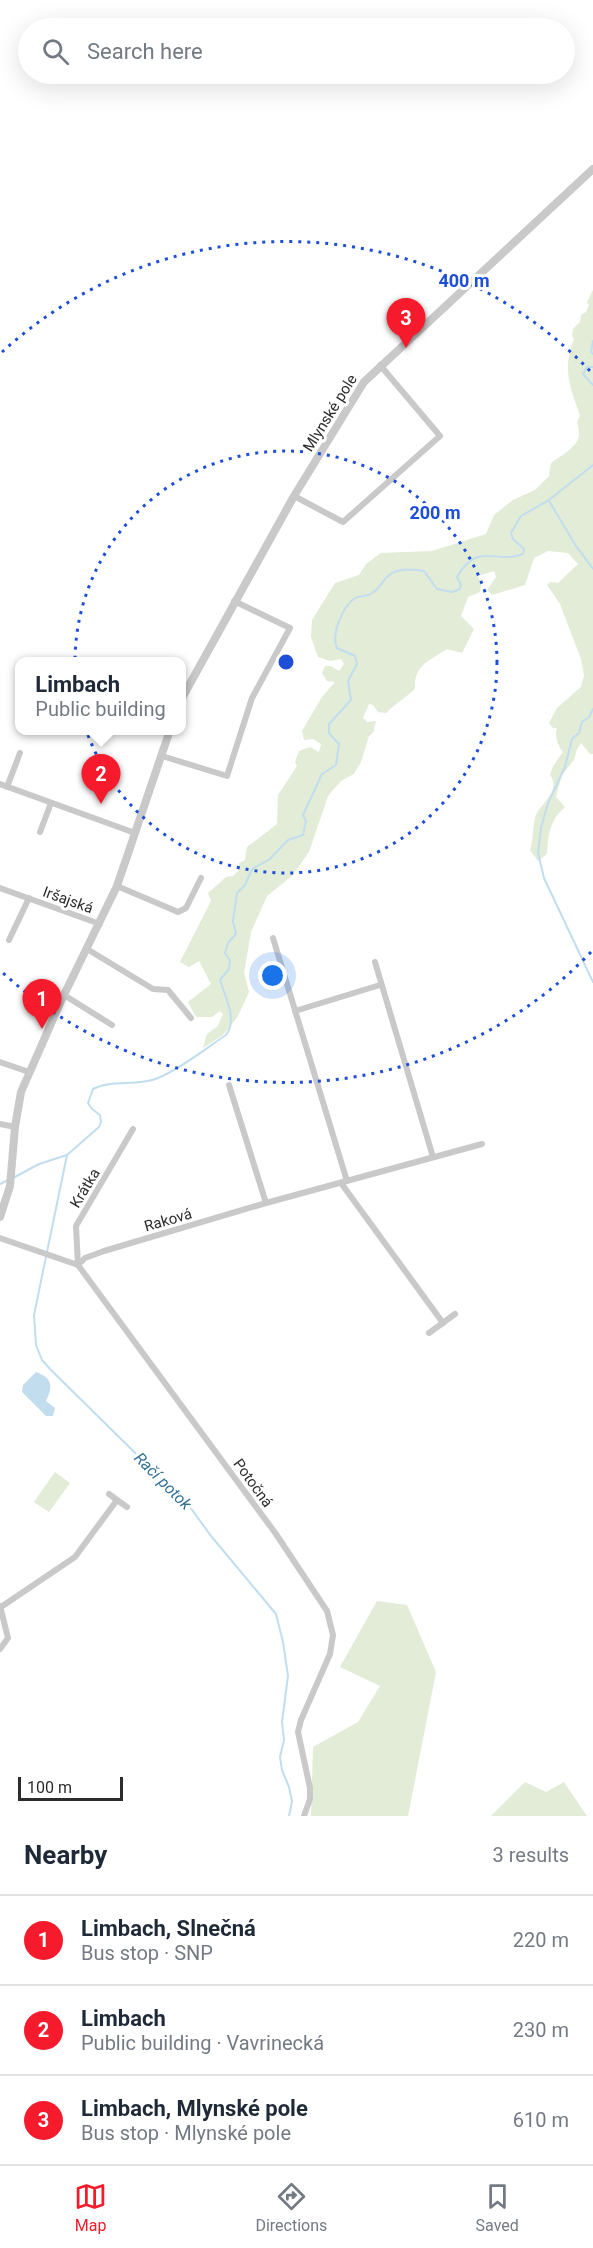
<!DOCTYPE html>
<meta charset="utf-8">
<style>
body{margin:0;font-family:Roboto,sans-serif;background:#f6f6f7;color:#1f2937}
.scale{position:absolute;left:18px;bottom:15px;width:105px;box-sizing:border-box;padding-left:6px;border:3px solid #2c2c2c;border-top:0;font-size:16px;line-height:21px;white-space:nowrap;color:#2c2c2c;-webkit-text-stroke:4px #fff;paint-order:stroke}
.you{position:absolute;left:273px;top:976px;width:21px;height:21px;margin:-15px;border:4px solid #fff;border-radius:50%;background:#1a73e8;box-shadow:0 0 0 9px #1a73e833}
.badge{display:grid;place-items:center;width:39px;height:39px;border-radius:50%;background:#f61b2c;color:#fff;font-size:20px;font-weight:700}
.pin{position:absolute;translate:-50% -50px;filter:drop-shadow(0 2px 3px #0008)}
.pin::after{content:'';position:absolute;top:32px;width:21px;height:18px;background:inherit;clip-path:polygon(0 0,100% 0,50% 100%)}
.popup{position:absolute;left:15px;top:657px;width:171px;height:78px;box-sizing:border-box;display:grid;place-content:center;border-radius:12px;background:#fff;filter:drop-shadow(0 2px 4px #0005);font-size:20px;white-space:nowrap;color:#747a83}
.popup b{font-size:22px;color:#1f2937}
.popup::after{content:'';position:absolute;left:50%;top:100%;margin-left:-12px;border:12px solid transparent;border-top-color:#fff}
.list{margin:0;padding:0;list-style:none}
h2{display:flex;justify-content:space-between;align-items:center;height:78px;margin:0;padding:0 24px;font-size:26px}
h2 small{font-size:20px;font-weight:400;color:#747a83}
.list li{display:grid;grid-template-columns:39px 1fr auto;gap:18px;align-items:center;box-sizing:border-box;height:90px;padding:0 24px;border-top:2px solid #e0e1e3}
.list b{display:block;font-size:22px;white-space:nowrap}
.list p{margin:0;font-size:20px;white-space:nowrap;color:#747a83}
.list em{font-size:20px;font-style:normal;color:#747a83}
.icon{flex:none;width:33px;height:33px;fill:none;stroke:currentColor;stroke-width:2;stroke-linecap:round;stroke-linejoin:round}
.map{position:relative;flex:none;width:593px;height:1816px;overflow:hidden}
.search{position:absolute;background:#fff;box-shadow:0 6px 24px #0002;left:18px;right:18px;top:18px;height:66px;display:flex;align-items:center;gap:15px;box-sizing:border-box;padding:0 21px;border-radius:33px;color:#747a83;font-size:22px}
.sheet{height:348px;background:#fff}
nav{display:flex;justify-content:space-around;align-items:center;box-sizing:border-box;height:84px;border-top:2px solid #e0e1e3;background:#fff;font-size:16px;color:#747a83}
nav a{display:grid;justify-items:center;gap:3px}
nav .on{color:#f61b2c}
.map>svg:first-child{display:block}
.green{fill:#e2ecd7}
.water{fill:#c1ddee}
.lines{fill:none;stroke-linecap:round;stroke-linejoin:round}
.stream{stroke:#c1ddee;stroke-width:2}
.minor{stroke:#c9c9c9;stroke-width:6}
.tertiary{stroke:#c9c9c9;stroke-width:8}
.ring{fill:none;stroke:#1d4ed8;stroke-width:3;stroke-dasharray:3 6}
.labels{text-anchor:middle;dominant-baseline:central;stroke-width:6;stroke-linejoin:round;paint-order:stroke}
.street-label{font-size:15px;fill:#2c2c2c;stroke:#fff}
.water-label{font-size:16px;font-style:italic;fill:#337095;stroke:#fff}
.centre{fill:#1d4ed8;stroke:#fff;stroke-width:3}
.ring-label{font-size:18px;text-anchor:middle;font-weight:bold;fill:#1d4ed8;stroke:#fff;stroke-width:6;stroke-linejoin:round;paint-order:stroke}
</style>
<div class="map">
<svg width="593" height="1816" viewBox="0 0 593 1816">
<rect width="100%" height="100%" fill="#fff"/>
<g class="green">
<path d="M593,290V754H590L581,743L577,749L574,760L562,775L556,797L565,807C550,820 548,834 547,854L538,861L530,850C534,840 532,821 537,813C543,802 561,790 550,775L553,766L563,752C558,746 554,736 557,728H553L549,723L557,708L581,687L584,675L581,659L560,604L547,585L550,582L558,583L578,564L568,553L548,551L534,558L525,585L492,595L487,590L496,577L494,571L478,576L481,583L480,592L468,597L461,616L474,629L462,653L447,649C430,660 413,666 415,689C405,698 396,703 386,713L378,712L373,705L369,704L363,718L367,722L376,721L373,733L369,736L361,762L354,774L341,781L328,796L309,852L292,876L267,896L251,932L244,973L249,992L237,1018L223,1035L203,1048L207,1034L218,1026L223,1014L220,1011L212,1017H196L188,1002L211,984L199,961L189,967L180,962L211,901L208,893L226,877L233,876L238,871L239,863L245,860L247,847L277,824L278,795L297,766L295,762L299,751L310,747L319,752L321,744L313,739L304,740L302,731L322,697L335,682L327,681L322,673L325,666H331L339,671L344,664L341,659L330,661L318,657L311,637L312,620L335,583L359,575L366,564L381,553L432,551L486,534L494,515L513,500L535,490L549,476L551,463C560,456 579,447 579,434C579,424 575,426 580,415C570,388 562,368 574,339L572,336L573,329L580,322L581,315L586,312L589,305L587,302Z"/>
<path d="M55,1472L70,1483L49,1512L34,1502Z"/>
<path d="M377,1601L407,1605L436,1672L408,1816H311L313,1747L358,1722L380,1686L340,1667Z"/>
<path d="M525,1782L546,1792L564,1782L587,1816H491Z"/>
</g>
<path class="water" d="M36,1372C53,1378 53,1387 46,1401L55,1408L53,1416H46L22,1392L23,1385Z"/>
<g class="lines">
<g class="stream">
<path d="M593,341L591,352L593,354"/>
<path d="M593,367H587L583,374L593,385"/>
<path d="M549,501L576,546L593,569"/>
<path d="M593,709L589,717L582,722L579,733L572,739L565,767L548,803L541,828L538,853L544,878L593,982"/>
<path d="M67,1155L34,1315L36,1345L42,1360L50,1369L190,1507L211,1536L276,1614L283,1642L288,1676L282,1722L284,1740L280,1757L282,1770L289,1787L292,1801L289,1816"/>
<path d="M13,1178L39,1164L67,1155L99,1127L101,1122L100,1115L92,1109L88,1103L93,1089C112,1079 137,1087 158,1078C182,1068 205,1049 226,1035C238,1020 225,996 220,980L229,969L230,960L225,953L228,943L236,934L233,921L237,893L245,885L252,869L270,859L288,840L303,835L306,821L303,815L322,774L336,765L339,744L329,733V724L351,700L348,681L357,664L355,656L337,648C331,635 342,607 355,598C360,595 367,597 372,593C378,590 381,584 385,579C395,567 410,569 424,571L437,589L452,592L460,589L461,585L457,577C478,540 496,565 523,554L524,549L513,539L511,533L521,516L549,500L593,465"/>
<path d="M0,1184L8,1180"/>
</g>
<g class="minor">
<path d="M294,496L343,522L440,436L380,365"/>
<path d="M162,756L227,776L252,698L290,628L234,601"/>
<path d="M0,784L135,833"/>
<path d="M7,787L20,753"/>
<path d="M40,832L51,803"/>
<path d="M117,886L178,912L186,908L201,878"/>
<path d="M0,888L100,924"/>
<path d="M273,938L347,1181"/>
<path d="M9,940L29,898"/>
<path d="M87,949L153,989L168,990L191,1018"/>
<path d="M375,962L433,1157"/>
<path d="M64,995L112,1025"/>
<path d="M295,1011L380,985"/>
<path d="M0,1062L29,1072"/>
<path d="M229,1085L266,1203"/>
<path d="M0,1124L15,1127"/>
<path d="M341,1183L443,1323"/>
<path d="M0,1238L78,1265L276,1534L327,1611L333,1635L330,1654L301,1720L298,1732L310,1788V1799L304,1816"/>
<path d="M78,1265L85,1258L104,1251L266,1203L482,1144"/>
<path d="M78,1265L76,1226L133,1129"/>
<path d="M429,1333L455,1314"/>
<path d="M109,1494L117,1500"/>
<path d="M0,1606L8,1638L0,1649"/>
<path d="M1,1607L75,1557L117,1500L127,1507"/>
</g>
<g class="tertiary">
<path d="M182,698L294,496L364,382L593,169"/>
<path d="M0,1217L10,1186L15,1127L21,1092L61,1001L117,886L170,730"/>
</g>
</g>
<g class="ring">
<circle cx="286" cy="662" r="211"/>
<path d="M591 952A421 421 0 0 1 2 972M2 352A421 421 0 0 1 591 372"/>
</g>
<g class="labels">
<g class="street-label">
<text transform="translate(330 413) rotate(-58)">Mlynské pole</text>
<text transform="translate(68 900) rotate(20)">Iršajská</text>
<text transform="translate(85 1188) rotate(-59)">Krátka</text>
<text transform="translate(168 1220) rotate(-16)">Raková</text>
<text transform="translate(253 1483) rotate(54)">Potočná</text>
</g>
<g class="water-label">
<text transform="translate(163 1481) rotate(45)">Račí potok</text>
</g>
</g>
<circle cx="286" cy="662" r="9" class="centre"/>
<g class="ring-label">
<text x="464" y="287">400 m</text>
<text x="435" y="519">200 m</text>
</g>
</svg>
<div class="scale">100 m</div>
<div class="you"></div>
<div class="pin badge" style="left:42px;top:1029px">1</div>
<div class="pin badge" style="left:101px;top:804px">2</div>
<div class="popup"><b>Limbach</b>Public building</div>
<div class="pin badge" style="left:406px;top:348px">3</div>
<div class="search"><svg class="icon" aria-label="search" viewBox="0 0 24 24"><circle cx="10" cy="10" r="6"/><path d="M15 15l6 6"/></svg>Search here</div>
</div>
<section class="sheet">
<h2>Nearby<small>3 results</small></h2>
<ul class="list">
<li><span class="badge">1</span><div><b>Limbach, Slnečná</b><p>Bus stop · SNP</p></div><em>220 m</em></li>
<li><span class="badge">2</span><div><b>Limbach</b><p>Public building · Vavrinecká</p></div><em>230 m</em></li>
<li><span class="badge">3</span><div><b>Limbach, Mlynské pole</b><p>Bus stop · Mlynské pole</p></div><em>610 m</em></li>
</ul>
</section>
<nav>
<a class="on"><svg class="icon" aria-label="map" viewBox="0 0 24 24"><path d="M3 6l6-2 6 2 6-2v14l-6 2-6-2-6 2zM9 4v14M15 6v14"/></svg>Map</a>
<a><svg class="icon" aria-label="directions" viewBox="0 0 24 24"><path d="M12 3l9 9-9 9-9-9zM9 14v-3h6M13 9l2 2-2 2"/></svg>Directions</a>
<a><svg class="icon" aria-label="saved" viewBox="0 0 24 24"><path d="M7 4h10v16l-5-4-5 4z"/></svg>Saved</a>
</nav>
